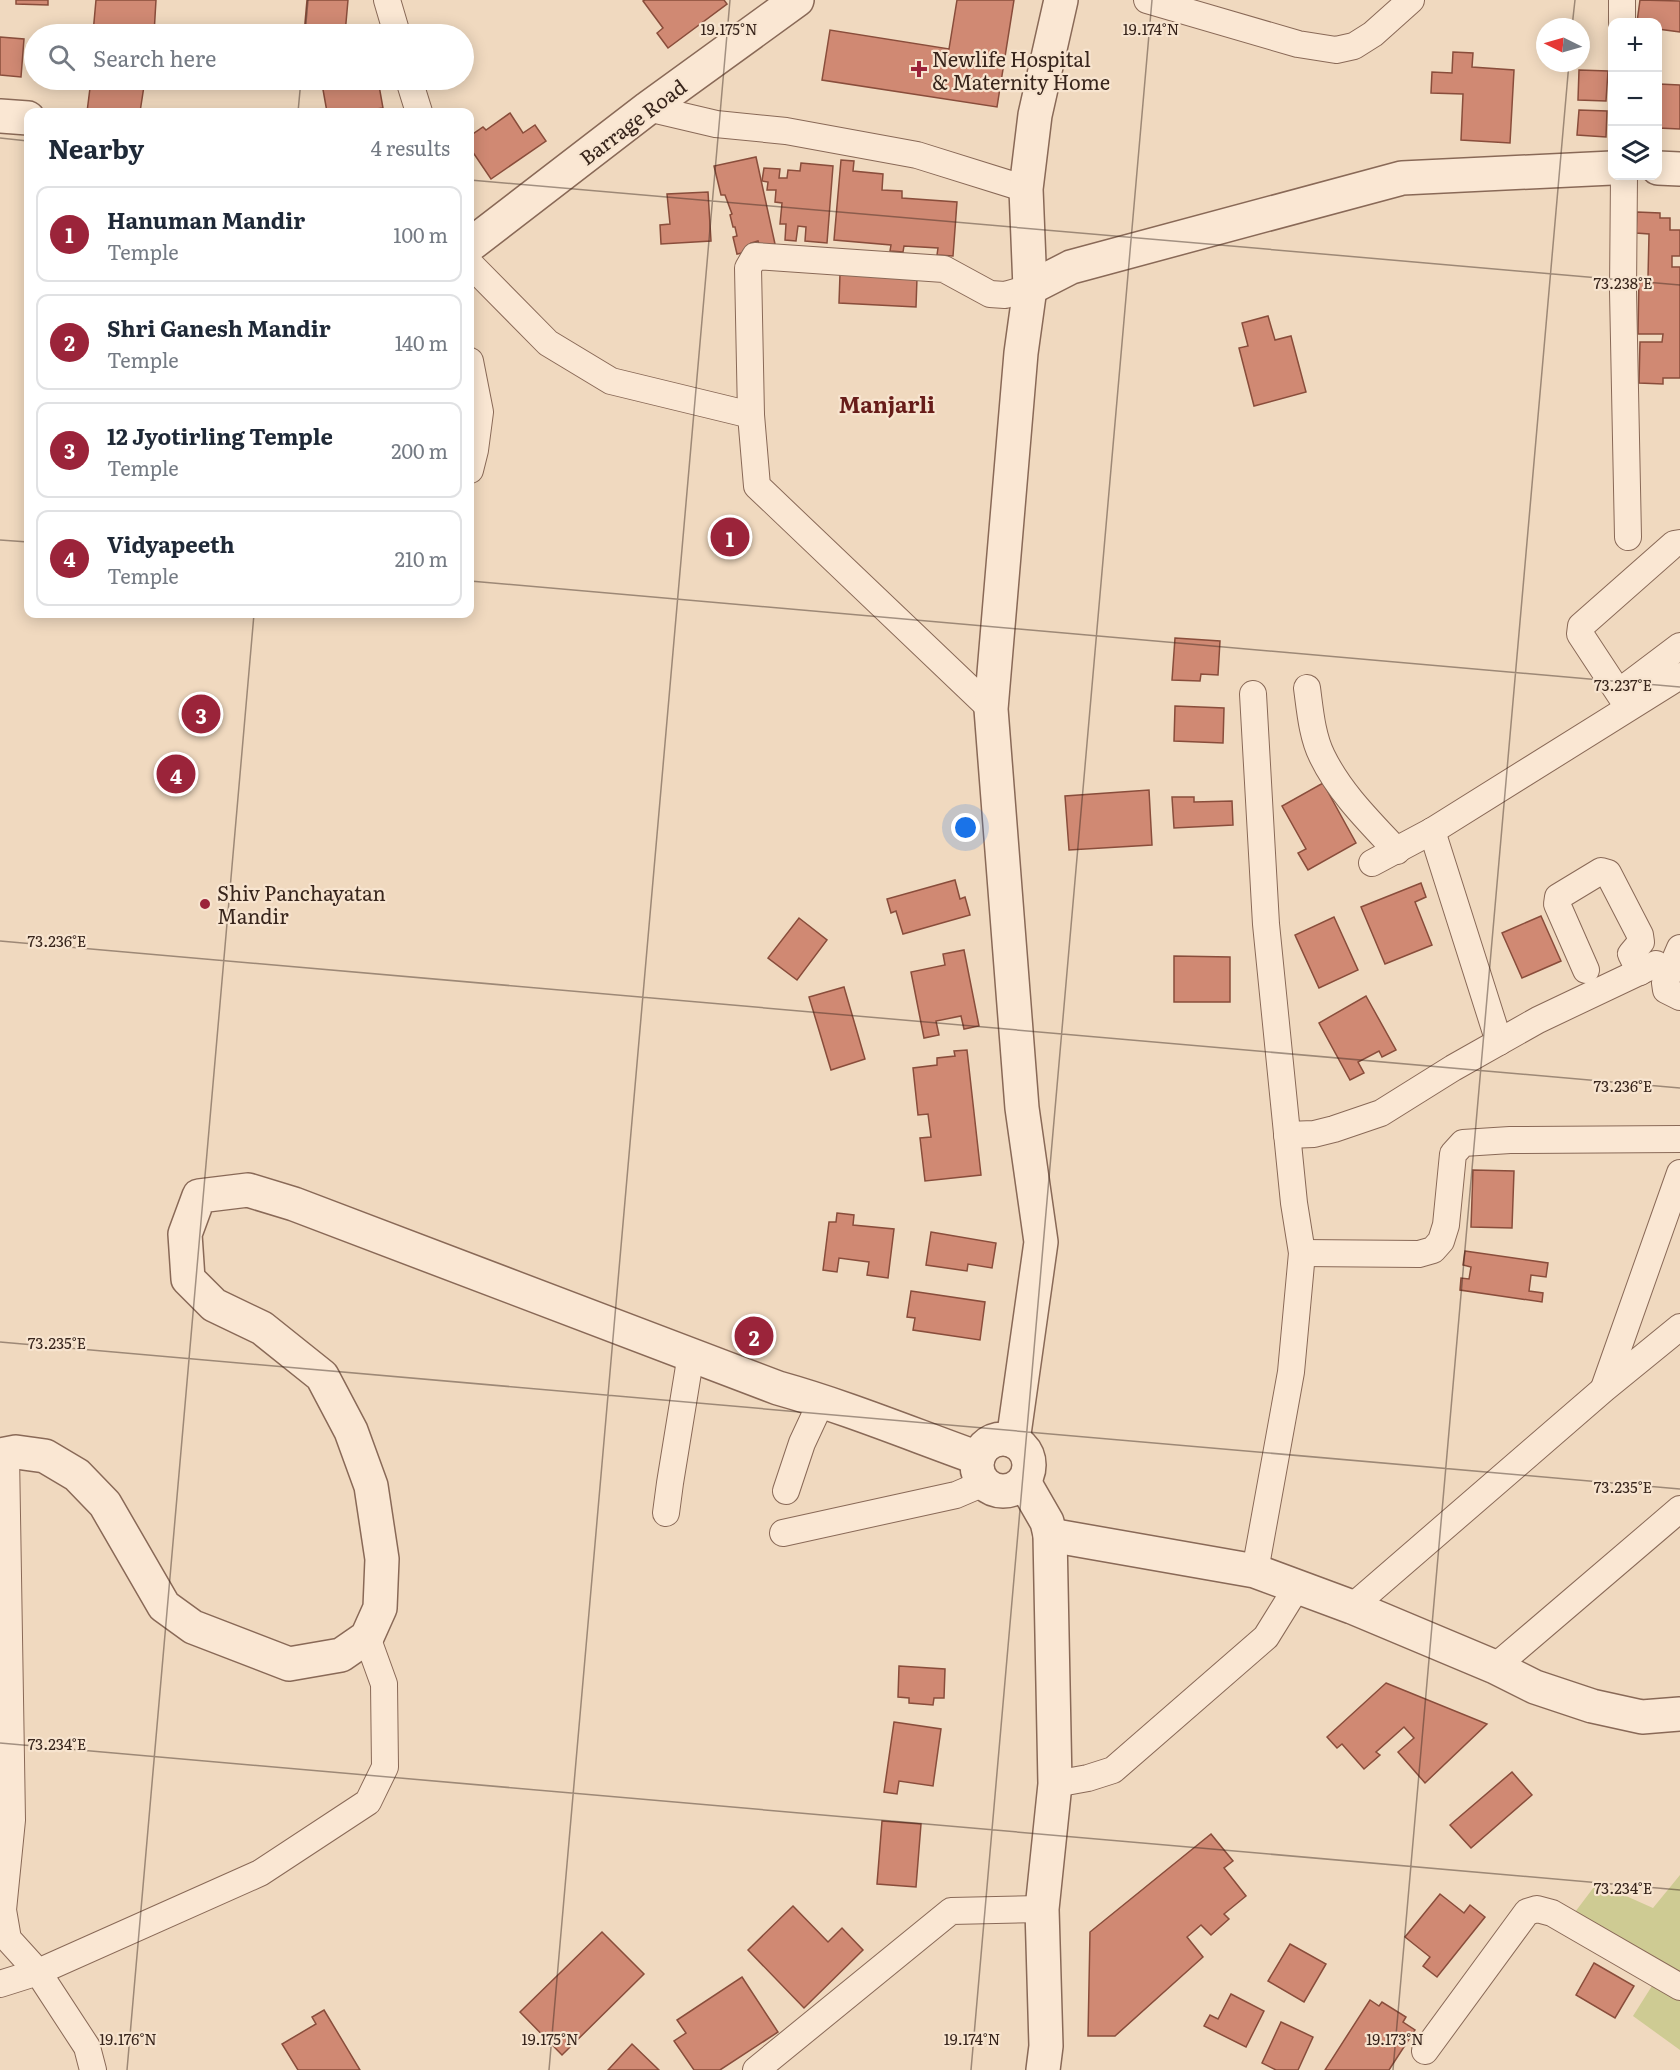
<!DOCTYPE html>
<meta charset="utf-8">
<style>
body{margin:0;font-family:Literata,serif;background:#f6f6f7;color:#1f2937}
.controls{position:absolute;right:18px;top:18px;display:grid;overflow:hidden;border-radius:12px;box-shadow:0 3px 15px #0003}
.controls button{width:54px;height:54px;display:grid;place-items:center;padding:0;border:0;border-bottom:2px solid #e0e1e3;background:#fff;color:#1f2937;font:30px sans-serif}
.compass{position:absolute;left:1536px;top:18px;width:54px;height:54px;border-radius:50%;background:#fff;box-shadow:0 3px 15px #0003;rotate:275deg}
.you{position:absolute;left:966px;top:828px;width:21px;height:21px;margin:-15px;border:4px solid #fff;border-radius:50%;background:#1a73e8;box-shadow:0 0 0 9px #1a73e833}
.badge{display:grid;place-items:center;width:39px;height:39px;border-radius:50%;background:#9b243a;color:#fff;font-size:20px;font-weight:700}
.pin{position:absolute;translate:-50% -50%;border:3px solid #fff;box-shadow:0 2px 6px #0006}
.list{margin:0;padding:0;list-style:none}
h2{display:flex;justify-content:space-between;align-items:center;height:78px;margin:0;padding:0 24px;font-size:26px}
h2 small{font-size:20px;font-weight:400;color:#747a83}
.list li{display:grid;grid-template-columns:39px 1fr auto;gap:18px;align-items:center;box-sizing:border-box;height:96px;margin:0 12px 12px;padding:0 12px;border:2px solid #e0e1e3;border-radius:12px}
.list b{display:block;font-size:22px;white-space:nowrap}
.list p{margin:0;font-size:20px;white-space:nowrap;color:#747a83}
.list em{font-size:20px;font-style:normal;color:#747a83}
.icon{flex:none;width:33px;height:33px;fill:none;stroke:currentColor;stroke-width:2;stroke-linecap:round;stroke-linejoin:round}
.map{position:relative;flex:none;width:1680px;height:2070px;overflow:hidden}
.search{position:absolute;background:#fff;box-shadow:0 3px 15px #0003;left:24px;top:24px;width:450px;height:66px;display:flex;align-items:center;gap:15px;box-sizing:border-box;padding:0 21px;border-radius:33px;color:#747a83;font-size:22px}
.panel{position:absolute;background:#fff;box-shadow:0 3px 15px #0003;left:24px;top:108px;width:450px;height:510px;border-radius:12px}
.map>svg:first-child{display:block}
.green{fill:#cecb93}
.building{fill:#d08973;stroke:#894d3b;stroke-width:1.5}
.lines{fill:none;stroke-linecap:round;stroke-linejoin:round}
.minor-casing{stroke:#896957;stroke-width:28}
.tertiary-casing{stroke:#896957;stroke-width:36}
.minor{stroke:#fae7d3;stroke-width:26}
.tertiary{stroke:#fae7d3;stroke-width:33}
.ticks{fill:none;stroke:#38251c;stroke-width:1.5;stroke-opacity:0.45}
.poi-dot{fill:#9b243a;stroke:#f7e4cf;stroke-width:2}
.labels{text-anchor:middle;dominant-baseline:central;stroke-width:4.5;stroke-linejoin:round;paint-order:stroke}
.poi-label{font-size:20px;fill:#38251c;stroke:#f7e4cf;text-anchor:start}
.street-label{font-size:20px;fill:#38251c;stroke:#f7e4cf}
.quarter-label{font-size:22px;font-weight:bold;fill:#671c19;stroke:#f7e4cf}
.ticks-label{font-size:15px;text-anchor:middle;fill:#38251c;stroke:#f7e4cf;stroke-width:4.5;stroke-linejoin:round;paint-order:stroke}
</style>
<div class="map">
<svg width="1680" height="2070" viewBox="0 0 1680 2070">
<rect width="100%" height="100%" fill="#f0d9bf"/>
<path class="green" d="M1680,1875V2050L1633,2016L1657,1978L1566,1924L1597,1883L1653,1908Z"/>
<g class="building">
<path d="M16,0H48V5L16,4Z"/>
<path d="M96,0H156L154,34H138V29L110,27V34L93,33Z"/>
<path d="M307,0H348L345,34H304Z"/>
<path d="M645,0H724L727,4L668,48L657,33L663,28L643,1Z"/>
<path d="M957,0H1014L997,107L822,80L830,30L949,49Z"/>
<path d="M1640,0L1680,1V32L1658,29V22H1637Z"/>
<path d="M0,37L24,39L21,77L0,75Z"/>
<path d="M1453,52L1473,53L1472,67L1514,70L1510,143L1461,140L1463,94L1431,93L1432,72L1452,73Z"/>
<path d="M1579,70L1608,71L1606,101L1578,100Z"/>
<path d="M91,80L144,86L140,112H87Z"/>
<path d="M347,80H378L383,108L357,112H327L322,84Z"/>
<path d="M1659,84L1680,85V129L1658,128Z"/>
<path d="M1579,110L1607,111L1606,137L1577,135Z"/>
<path d="M510,113L523,133L535,125L546,141L491,179L470,148V136L483,127L486,130Z"/>
<path d="M756,157L775,244L760,247L758,241L751,243L752,251L737,254L733,237L737,236L735,227H733L730,215L732,214L725,195H721L714,166Z"/>
<path d="M841,160L854,161L853,171L883,174L882,190L902,191V198L957,202L953,256L937,255L938,248L904,246L903,252L890,251L891,245L834,240Z"/>
<path d="M801,163L833,166L827,243L805,241L806,227L798,226L796,241L785,240L786,224H780L782,203L775,202L776,190H767L768,182L762,181L764,168L780,169L779,178H787L788,170L800,171Z"/>
<path d="M708,192L711,241L661,244L660,225L670,224L667,194Z"/>
<path d="M1637,212L1660,213V218H1670V230H1680V256H1672V267H1680V378H1663V384L1639,383L1640,342H1662L1663,334H1638L1639,277H1648L1649,234L1636,233Z"/>
<path d="M840,274L917,278L916,307L839,303Z"/>
<path d="M1268,316L1275,340L1291,336L1306,392L1254,406L1239,348L1248,346L1242,323Z"/>
<path d="M1175,638L1220,641L1218,675L1201,674L1200,681L1172,680Z"/>
<path d="M1175,706L1224,708L1223,743L1174,741Z"/>
<path d="M1323,783L1356,843L1308,870L1298,853L1306,849L1282,806Z"/>
<path d="M1149,790L1152,845L1069,850L1065,796Z"/>
<path d="M1172,797H1194V802L1232,801L1233,825L1174,828Z"/>
<path d="M955,880L960,899L965,897L970,915L903,934L896,911L891,913L887,899Z"/>
<path d="M1421,883L1426,897L1415,902L1432,945L1385,964L1361,907Z"/>
<path d="M1541,916L1561,961L1522,978L1502,933Z"/>
<path d="M1334,917L1358,970L1319,988L1295,935Z"/>
<path d="M799,918L827,940L797,980L768,958Z"/>
<path d="M964,950L979,1026L964,1029L961,1016L936,1021L939,1035L924,1038L911,972L945,965L943,954Z"/>
<path d="M1174,956L1230,957V1002H1174Z"/>
<path d="M844,987L865,1059L831,1070L809,997Z"/>
<path d="M1366,996L1396,1050L1382,1057L1379,1051L1358,1062L1364,1073L1350,1080L1319,1023Z"/>
<path d="M967,1050L981,1175L925,1181L920,1138L931,1137L928,1114L918,1115L913,1068L937,1065V1058L955,1056L954,1051Z"/>
<path d="M1473,1170L1514,1171L1512,1228L1471,1227Z"/>
<path d="M837,1213L854,1215L853,1225L894,1229L888,1278L867,1275L869,1262L839,1258L837,1272L823,1270L829,1222H836Z"/>
<path d="M931,1232L996,1243L992,1268L968,1264L967,1271L926,1265Z"/>
<path d="M1465,1251L1548,1263L1546,1277L1531,1275L1529,1291L1543,1293L1542,1302L1460,1290L1461,1278L1469,1279L1471,1267L1463,1265Z"/>
<path d="M911,1291L985,1302L980,1340L913,1330L915,1318L907,1317Z"/>
<path d="M899,1666L945,1669L944,1698H934L933,1705L909,1703V1698L898,1697Z"/>
<path d="M1386,1683L1487,1724L1425,1783L1398,1752L1414,1738L1404,1727L1376,1752L1380,1755L1364,1769L1342,1744L1337,1748L1327,1737Z"/>
<path d="M894,1722L941,1729L933,1786L899,1781L897,1794L884,1792Z"/>
<path d="M1512,1772L1532,1795L1471,1848L1450,1825Z"/>
<path d="M882,1821L921,1824L916,1887L877,1884Z"/>
<path d="M1211,1834L1233,1861L1224,1868L1246,1896L1224,1914L1229,1919L1211,1935L1201,1925L1187,1937L1203,1957L1115,2036H1088L1090,1932Z"/>
<path d="M1440,1894L1464,1913L1470,1905L1485,1917L1437,1977L1423,1966L1430,1957L1405,1937Z"/>
<path d="M793,1906L828,1942L842,1928L863,1950L804,2008L748,1950Z"/>
<path d="M602,1932L644,1974L562,2055L520,2012Z"/>
<path d="M1290,1944L1326,1964L1304,2002L1268,1981Z"/>
<path d="M1594,1963L1634,1986L1615,2018L1576,1995Z"/>
<path d="M742,1977L778,2032L720,2070H694L674,2041L686,2033L677,2020Z"/>
<path d="M1231,1994L1264,2011L1246,2047L1204,2026L1210,2015L1218,2019Z"/>
<path d="M1370,2000L1379,2006L1382,2002L1406,2017L1403,2022L1415,2030L1389,2070H1325Z"/>
<path d="M324,2010L360,2070H298L282,2044L316,2024L312,2017Z"/>
<path d="M1281,2022L1313,2037L1298,2070H1276L1262,2063Z"/>
<path d="M632,2044L659,2070H608Z"/>
</g>
<g class="lines">
<defs>
<g id="minor">
<path d="M387,0L397,34"/>
<path d="M1147,0L1298,44L1336,50L1354,46L1373,34L1411,0"/>
<path d="M1622,0V22"/>
<path d="M409,80L419,112"/>
<path d="M648,108L716,124L786,131L917,155L1026,189"/>
<path d="M1624,176L1623,291L1628,537"/>
<path d="M470,264L548,343L611,381L751,415"/>
<path d="M470,361L480,412L475,450L470,470"/>
<path d="M1307,688C1310,710 1312,736 1322,756C1340,793 1369,821 1397,851"/>
<path d="M1619,692L1680,646"/>
<path d="M1253,694L1266,924L1294,1203L1302,1253L1291,1372L1255,1571"/>
<path d="M1628,707L1580,634L1581,626L1674,544L1680,543"/>
<path d="M991,709L757,486L751,415L748,268L755,256L944,269L990,294L1005,295L1030,288"/>
<path d="M1432,831L1499,1042"/>
<path d="M1372,863L1432,831L1680,676"/>
<path d="M1680,948L1665,983L1666,990L1680,997"/>
<path d="M1586,970L1557,904L1558,897L1601,871L1608,873L1640,935L1641,942L1631,954L1640,972"/>
<path d="M1287,1135L1314,1134L1334,1129L1381,1113L1453,1068L1538,1020L1656,964"/>
<path d="M1302,1253L1419,1254L1433,1250L1441,1241L1446,1225L1453,1154L1463,1143L1510,1140L1680,1139"/>
<path d="M1604,1388L1680,1173"/>
<path d="M6,1454L12,1820L3,1910L8,1939L38,1972L260,1873L368,1802L385,1767L384,1684L367,1637"/>
<path d="M786,1491L802,1443L822,1400"/>
<path d="M666,1513L670,1483L691,1354"/>
<path d="M783,1533L956,1495L984,1483"/>
<path d="M1352,1607L1604,1389L1680,1327"/>
<path d="M1495,1667L1680,1509"/>
<path d="M1055,1784L1088,1778L1113,1770L1266,1637L1297,1587"/>
<path d="M0,1984L38,1972L87,2047L93,2070"/>
<path d="M1425,2051L1527,1912L1537,1909L1552,1913L1680,1987"/>
<path d="M756,2070L951,1911L1042,1909"/>
</g>
<g id="tertiary">
<path d="M0,116L28,118"/>
<path d="M1658,168L1680,169"/>
<path d="M470,245L648,108L797,0"/>
<path d="M1030,288L1071,267L1402,178L1612,168"/>
<circle cx="1003" cy="1465" r="26"/>
<path d="M1013,1441L1041,1242L1022,1108L991,709L1021,353L1030,288L1026,189L1035,115L1061,0"/>
<path d="M0,1455L16,1452L45,1456L77,1475L105,1504L164,1606L193,1627L289,1664L341,1655L367,1637L380,1608L382,1559L371,1486L351,1431L322,1376L262,1328L214,1305L188,1279L185,1234L199,1196L248,1190L294,1204L778,1388C846,1407 911,1434 978,1458"/>
<path d="M1024,1482L1047,1522L1050,1535L1055,1784L1042,1909L1046,2046L1043,2070"/>
<path d="M1050,1535L1255,1571L1352,1607L1495,1667L1535,1687L1592,1706L1642,1717L1680,1714"/>
</g>
</defs>
<use href="#minor" class="minor-casing"/>
<use href="#tertiary" class="tertiary-casing"/>
<use href="#minor" class="minor"/>
<use href="#tertiary" class="tertiary"/>
</g>
<path class="ticks" d="M1572,27L1575,0M305,34L308,0M298,112L301,80M0,138L28,141M470,180L1680,285M0,540L28,542M470,581L1680,687M0,941L1680,1088M0,1342L1680,1489M0,1743L1680,1890M127,2070L254,614M549,2070L730,0M971,2070L1152,0M1393,2070L1569,63"/>
<g class="poi-dot">
<path d="M916 60h6v6h6v6h-6v6h-6v-6h-6v-6h6z"/>
<circle cx="205" cy="904" r="6"/>
</g>
<g class="labels">
<g class="poi-label">
<text x="932" y="58">Newlife Hospital<tspan x="932" dy="23">&amp; Maternity Home</tspan></text>
<text x="217" y="892">Shiv Panchayatan<tspan x="217" dy="23">Mandir</tspan></text>
</g>
<g class="street-label">
<text transform="translate(632 121) rotate(-37)">Barrage Road</text>
</g>
<g class="quarter-label">
<text x="887" y="403">Manjarli</text>
</g>
</g>
<g class="ticks-label">
<text x="729" y="35">19.175°N</text>
<text x="1151" y="35">19.174°N</text>
<text x="1623" y="289">73.238°E</text>
<text x="1623" y="691">73.237°E</text>
<text x="57" y="947">73.236°E</text>
<text x="1623" y="1092">73.236°E</text>
<text x="57" y="1349">73.235°E</text>
<text x="1623" y="1493">73.235°E</text>
<text x="57" y="1750">73.234°E</text>
<text x="1623" y="1894">73.234°E</text>
<text x="128" y="2045">19.176°N</text>
<text x="550" y="2045">19.175°N</text>
<text x="972" y="2045">19.174°N</text>
<text x="1395" y="2045">19.173°N</text>
</g>
</svg>
<div class="controls">
<button>+</button>
<button>−</button>
<button><svg class="icon" aria-label="layers" viewBox="0 0 24 24"><path d="M12 4l9 5-9 5-9-5zM3 14l9 5 9-5"/></svg></button>
</div>
<svg class="compass" viewBox="-18 -18 36 36"><path d="M0-13l5 13h-10z" fill="#e53935"/><path d="M0 13l5-13h-10z" fill="#747a83"/></svg>
<div class="you"></div>
<div class="pin badge" style="left:730px;top:537px">1</div>
<div class="pin badge" style="left:754px;top:1336px">2</div>
<div class="pin badge" style="left:201px;top:714px">3</div>
<div class="pin badge" style="left:176px;top:774px">4</div>
<div class="search"><svg class="icon" aria-label="search" viewBox="0 0 24 24"><circle cx="10" cy="10" r="6"/><path d="M15 15l6 6"/></svg>Search here</div>
<section class="panel">
<h2>Nearby<small>4 results</small></h2>
<ul class="list">
<li><span class="badge">1</span><div><b>Hanuman Mandir</b><p>Temple</p></div><em>100 m</em></li>
<li><span class="badge">2</span><div><b>Shri Ganesh Mandir</b><p>Temple</p></div><em>140 m</em></li>
<li><span class="badge">3</span><div><b>12 Jyotirling Temple</b><p>Temple</p></div><em>200 m</em></li>
<li><span class="badge">4</span><div><b>Vidyapeeth</b><p>Temple</p></div><em>210 m</em></li>
</ul>
</section>
</div>
